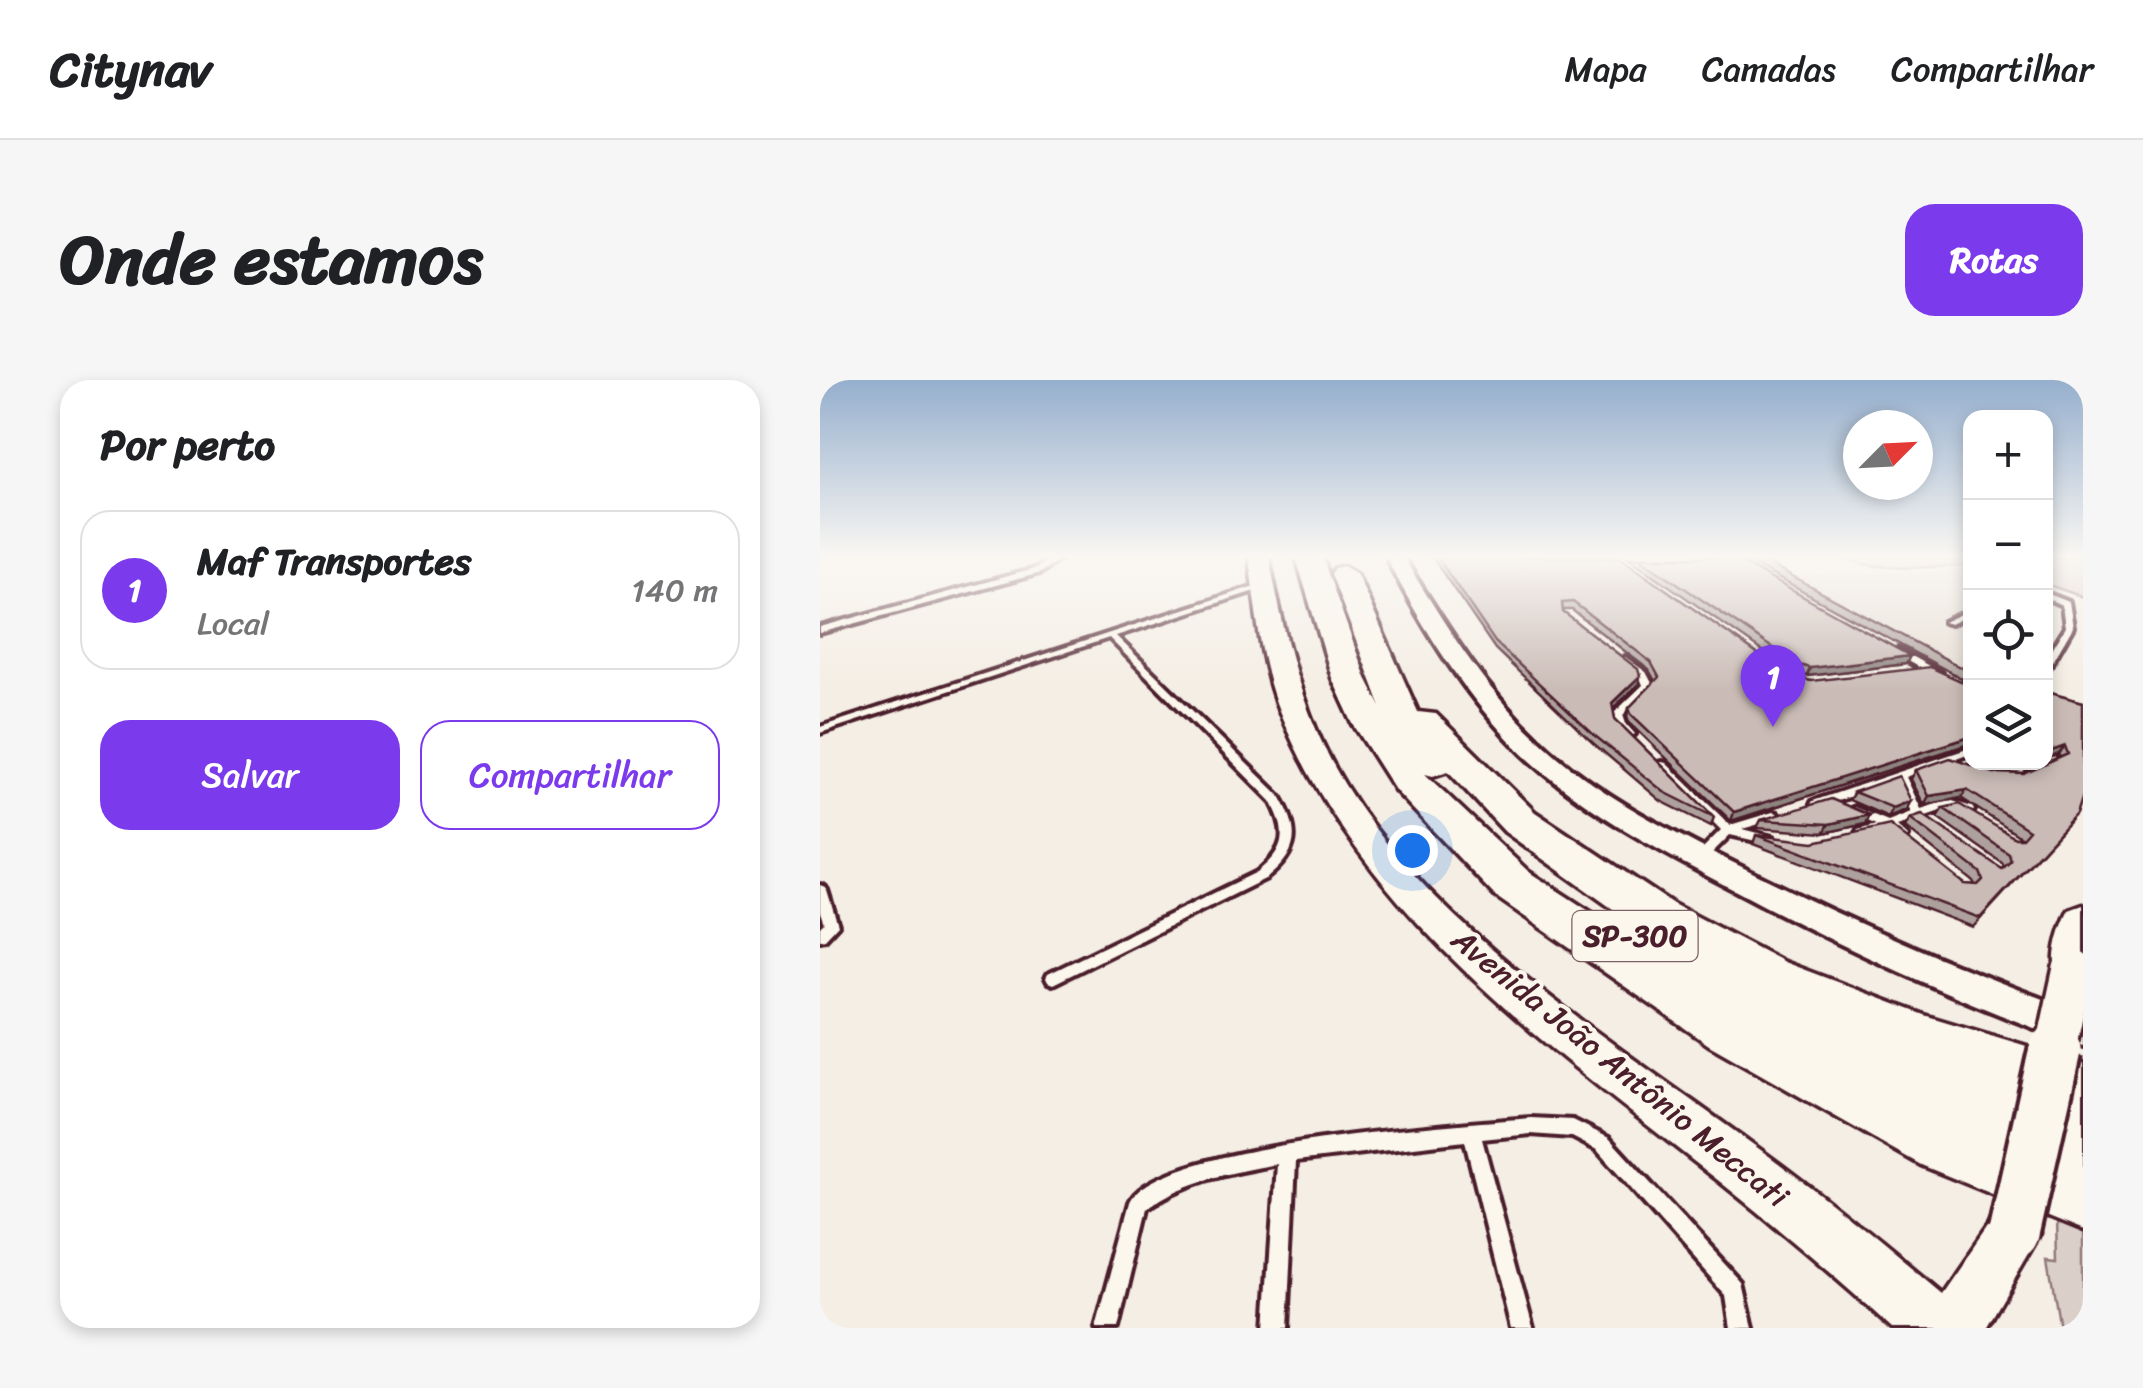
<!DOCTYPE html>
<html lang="pt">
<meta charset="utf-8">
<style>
body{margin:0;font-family:Sriracha,sans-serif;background:#f6f6f6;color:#202124}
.controls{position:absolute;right:30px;top:30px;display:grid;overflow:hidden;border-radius:20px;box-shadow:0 5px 15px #0003}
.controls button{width:90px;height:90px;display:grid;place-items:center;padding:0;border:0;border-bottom:2px solid #e0e0e0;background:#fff;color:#202124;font:50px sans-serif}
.compass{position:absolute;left:1023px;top:30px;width:90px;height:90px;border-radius:50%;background:#fff;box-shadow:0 5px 15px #0003;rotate:66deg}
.you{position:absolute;left:592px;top:470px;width:35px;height:35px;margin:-25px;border:8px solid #fff;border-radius:50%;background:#1a73e8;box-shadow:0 0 0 15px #1a73e833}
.badge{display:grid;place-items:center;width:65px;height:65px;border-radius:50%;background:#7c3aed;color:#fff;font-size:32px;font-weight:700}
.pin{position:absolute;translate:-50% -82px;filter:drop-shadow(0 2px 5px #0008)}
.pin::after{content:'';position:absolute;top:52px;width:35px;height:30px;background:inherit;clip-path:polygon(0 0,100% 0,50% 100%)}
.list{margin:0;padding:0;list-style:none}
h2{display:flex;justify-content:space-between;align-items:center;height:130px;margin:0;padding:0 40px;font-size:42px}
h2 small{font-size:32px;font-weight:400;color:#757577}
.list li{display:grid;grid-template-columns:65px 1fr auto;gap:30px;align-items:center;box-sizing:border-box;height:160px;margin:0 20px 20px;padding:0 20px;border:2px solid #e0e0e0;border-radius:30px}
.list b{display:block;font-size:38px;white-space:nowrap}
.list p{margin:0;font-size:32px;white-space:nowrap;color:#757577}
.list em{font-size:32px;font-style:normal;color:#757577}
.actions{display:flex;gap:20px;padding:30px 40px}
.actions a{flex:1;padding:22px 0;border:2px solid #7c3aed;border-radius:30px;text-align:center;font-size:35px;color:#7c3aed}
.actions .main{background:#7c3aed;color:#fff}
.icon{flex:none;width:55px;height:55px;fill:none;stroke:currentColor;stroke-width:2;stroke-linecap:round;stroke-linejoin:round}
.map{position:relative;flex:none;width:1263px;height:948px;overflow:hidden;border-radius:30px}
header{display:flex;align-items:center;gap:60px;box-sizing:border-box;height:140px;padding:0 50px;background:#fff;border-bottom:2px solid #e0e0e0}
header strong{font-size:48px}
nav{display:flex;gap:55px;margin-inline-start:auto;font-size:35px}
.intro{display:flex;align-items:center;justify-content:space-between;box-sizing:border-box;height:240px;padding:0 60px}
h1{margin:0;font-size:70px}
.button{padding:25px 45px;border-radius:30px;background:#7c3aed;color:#fff;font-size:35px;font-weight:700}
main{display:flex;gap:60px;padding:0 60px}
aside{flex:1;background:#fff;border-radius:30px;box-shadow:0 5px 15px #0003}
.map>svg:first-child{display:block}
.built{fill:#e7dfd6}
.green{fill:#dbd0c9;stroke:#92787a;stroke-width:2.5}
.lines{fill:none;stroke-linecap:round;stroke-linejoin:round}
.service-casing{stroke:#4a1f2b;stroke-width:8}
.tertiary-casing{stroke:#4a1f2b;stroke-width:8}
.secondary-casing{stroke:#4a1f2b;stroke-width:7}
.motorway-casing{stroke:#4a1f2b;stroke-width:7}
.service{fill:#fbf7ec;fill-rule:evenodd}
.tertiary{fill:#fbf7ec;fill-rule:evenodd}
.secondary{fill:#fbf7ec;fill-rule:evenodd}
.motorway{fill:#fbf7ec;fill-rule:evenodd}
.secondary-bridge-far1-casing{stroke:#4a1f2b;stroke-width:46;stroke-linecap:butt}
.secondary-bridge-casing{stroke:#4a1f2b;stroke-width:59;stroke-linecap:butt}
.secondary-bridge-far1{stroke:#fbf7ec;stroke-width:39}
.secondary-bridge{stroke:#fbf7ec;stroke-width:51}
.wall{fill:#aea19d;stroke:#4a1f2b;stroke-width:2.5}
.shaded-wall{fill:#8d837f;stroke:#4a1f2b;stroke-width:2.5}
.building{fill:#cabbb6;stroke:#4a1f2b;stroke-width:2.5}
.labels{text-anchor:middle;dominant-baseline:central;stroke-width:8;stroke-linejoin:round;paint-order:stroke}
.shield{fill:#fbf7ec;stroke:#7f6065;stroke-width:2.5}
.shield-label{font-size:30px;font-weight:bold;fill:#4a1f2b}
.street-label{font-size:32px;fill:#4a1f2b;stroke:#fbf7ec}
</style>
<header>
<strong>Citynav</strong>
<nav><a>Mapa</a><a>Camadas</a><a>Compartilhar</a></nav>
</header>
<div class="intro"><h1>Onde estamos</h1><a class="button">Rotas</a></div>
<main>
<aside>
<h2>Por perto<small></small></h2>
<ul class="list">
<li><span class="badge">1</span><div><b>Maf Transportes</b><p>Local</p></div><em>140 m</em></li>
</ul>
<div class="actions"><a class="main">Salvar</a><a>Compartilhar</a></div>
</aside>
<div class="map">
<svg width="1263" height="948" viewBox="0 0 1263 948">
<rect width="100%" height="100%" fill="#f4eee4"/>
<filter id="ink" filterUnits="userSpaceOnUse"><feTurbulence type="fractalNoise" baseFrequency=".01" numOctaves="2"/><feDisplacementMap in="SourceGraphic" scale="20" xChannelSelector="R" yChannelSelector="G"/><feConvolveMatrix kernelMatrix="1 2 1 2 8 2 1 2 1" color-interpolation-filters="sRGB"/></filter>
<g filter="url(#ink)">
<path class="built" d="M1150,190V293L971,196Z"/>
<g class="green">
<path d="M1019,177H1150V186C1107,186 1060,193 1019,177Z"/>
<path d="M1226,177H1263V217L1226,204Z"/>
<path d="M1237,839L1263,850V948H1240L1228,877L1238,878Z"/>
</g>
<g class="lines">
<defs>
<g id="service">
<path d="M234,177H242L220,193L0,253V247L214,189Z"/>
<path d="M444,203H447V207L296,256L460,416C481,452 479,472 447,498L233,604L228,602L226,598L228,594L437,492C466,469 468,453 451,421L289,258L0,353V347Z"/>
<path d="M1226,213L1249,222L1253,247L1231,285L1226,288V278L1245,247L1242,225L1226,218Z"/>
<path d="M1150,230V235L1131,244L1124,242Z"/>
<path d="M1078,269L1120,292L1122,294L1117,297L1114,296L1075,274L1074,272Z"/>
<path d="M805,277L826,292L833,305L803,335L806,344L815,354L810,357L797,347L793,334L823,305L819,295L801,280Z"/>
<path d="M1150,368V374L1086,397L1101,429L1129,420L1152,427L1154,430L1152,433L1148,434L1129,428L1077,446L1088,456L1086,459H1078L1066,450L1042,457L1038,456L1036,453L1038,450L1056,445L1030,434L1028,431L1034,427L1068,441L1091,432L1076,400L1001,427L997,428L991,424L993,421Z"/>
<path d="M1234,377L1239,380L1238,382L1214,395L1208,392Z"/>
<path d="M842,382L846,383L910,445L953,432L957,433L959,436L957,439L922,449L953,457L955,460L953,463L949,464L910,455L884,481H876L874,478L876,475L901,450L838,387L837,385L838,383Z"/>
<path d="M0,505L5,507L7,510L18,545L5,559L0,560V547L4,543L0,532Z"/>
<path d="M711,738L753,740L789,758L923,904L933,948H911L906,916L777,770L752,757L711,754L662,759L713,948H691L645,761L476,781L468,948H446L457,784C410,793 367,800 327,828L298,948H276L310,822C336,763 644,744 711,738Z"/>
</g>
<path id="tertiary" d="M571,177H583C624,242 661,306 718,359C774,413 846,449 916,484C1028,541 1144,591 1263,634V666C1144,624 1029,571 918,512C842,472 764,432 702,373C646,318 604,250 568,181Z"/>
<g id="secondary">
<path d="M429,177H449C465,258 481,334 525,405C615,551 794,663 931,763C997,810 1059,861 1121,913L1175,835L1194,827L1213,835L1221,854L1166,948H1072C1016,897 958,848 899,801C732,669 543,537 460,333C440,284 436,229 429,177Z"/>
<path d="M1263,525V602L1253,606L1239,601C1229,581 1239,549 1249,530Z"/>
</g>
<path id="motorway" d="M476,177H502L546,298L561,327L511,194L515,188L524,186L537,194L598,332L616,334L715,432L853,524L964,582L1104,635L1263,683V851L1101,785L889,665L675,516L575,410L533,344L512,298ZM628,391L685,452L842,564L834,573L709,492L605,394L613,396Z"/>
</defs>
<use href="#service" class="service-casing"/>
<use href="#tertiary" class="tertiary-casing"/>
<use href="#secondary" class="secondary-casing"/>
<use href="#motorway" class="motorway-casing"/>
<use href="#service" class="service"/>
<use href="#tertiary" class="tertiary"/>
<use href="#secondary" class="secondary"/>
<use href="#motorway" class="motorway"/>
<defs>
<path id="secondary-bridge-far1" d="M1235,672L1253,589"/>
<path id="secondary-bridge" d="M1194,854L1235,670"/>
</defs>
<use href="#secondary-bridge-far1" class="secondary-bridge-far1-casing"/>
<use href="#secondary-bridge" class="secondary-bridge-casing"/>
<use href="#secondary-bridge-far1" class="secondary-bridge-far1"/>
<use href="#secondary-bridge" class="secondary-bridge"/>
</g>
<g class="wall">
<path d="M612,177H800L967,295L991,301L1150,305V368L1149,364L911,441L809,342L807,336L809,328L835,301L829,290L752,230H742L743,232L820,296L819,304L793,329L795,339L894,437L891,446L841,421L773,363L675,269Z"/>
<path d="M808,177H912L1086,284L987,296L973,293Z"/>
<path d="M919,177H935L1150,292V303Z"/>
<path d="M1226,312L1263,322L1249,442L1153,547L933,464L936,455L1145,504L1155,505L1153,501L1085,447L1090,438L1182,489L1184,487L1182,483L1117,437L1123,428L1195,458H1202L1141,418L1104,425L1091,399L1096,390L1204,394L1240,378L1239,374L1226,379Z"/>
<path d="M1153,382H1216L1196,389L1178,391Z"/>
<path d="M1034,412L1086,430L1068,437L1029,420Z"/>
<path d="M1049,435L1045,444L1004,453L937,448L941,440Z"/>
</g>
<g class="shaded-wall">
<path d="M1090,276L1086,284L987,296L990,288Z"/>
<path d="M820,296L819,304L790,331L792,323Z"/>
<path d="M1150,357L1149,364L911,441L914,432Z"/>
<path d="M1245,366L1239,374L1226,379V373Z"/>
<path d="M1201,382H1216L1196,389Z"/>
<path d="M1147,410L1141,418L1104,425L1109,416Z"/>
<path d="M1091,421L1086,430L1068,437L1073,428Z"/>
<path d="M1049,435L1045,444L1004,453L1009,444Z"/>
</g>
<g class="building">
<path d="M617,177H800L967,295L991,301L1110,287L1150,305V357L914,432L811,334L809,328L839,297L831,282L753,222L742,223L743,232L818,289L820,296L792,323L795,339L894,437L844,412L774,355L675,262Z"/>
<path d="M819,177H912L1090,276L990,288L976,284Z"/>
<path d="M1226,312L1263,322V413L1256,434L1160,538L936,455L994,462L1070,445L1145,504L1158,505L1163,500L1160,492L1090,438L1102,434L1182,489L1191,481L1189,474L1123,428L1139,424L1195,458H1202L1209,450L1147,410L1109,416L1096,390L1130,378L1174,393L1204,394L1248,374L1245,366L1226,373Z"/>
<path d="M1079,396L1091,421L1073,428L1034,412Z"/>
<path d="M1011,419L1049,435L1009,444L941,440Z"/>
</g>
</g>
<linearGradient id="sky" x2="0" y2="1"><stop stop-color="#95afcd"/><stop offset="0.57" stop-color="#faf7f3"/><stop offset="1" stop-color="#faf7f3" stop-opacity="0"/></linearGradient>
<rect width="1263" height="310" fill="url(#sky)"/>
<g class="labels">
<rect class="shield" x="752.5" y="531" width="125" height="50" rx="8"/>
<g class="shield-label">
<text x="815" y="556">SP-300</text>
</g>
<g class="street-label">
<text transform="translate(800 688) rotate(39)">Avenida João Antônio Meccati</text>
</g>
</g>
</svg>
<div class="controls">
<button>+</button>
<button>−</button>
<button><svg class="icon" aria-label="locate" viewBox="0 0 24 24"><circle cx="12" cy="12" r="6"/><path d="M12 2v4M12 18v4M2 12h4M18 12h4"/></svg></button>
<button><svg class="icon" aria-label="layers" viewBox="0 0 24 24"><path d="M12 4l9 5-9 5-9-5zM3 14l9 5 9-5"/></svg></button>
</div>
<svg class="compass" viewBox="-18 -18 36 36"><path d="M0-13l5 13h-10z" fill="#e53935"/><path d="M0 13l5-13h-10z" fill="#757577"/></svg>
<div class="you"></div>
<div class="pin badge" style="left:953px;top:347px">1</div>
</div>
</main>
